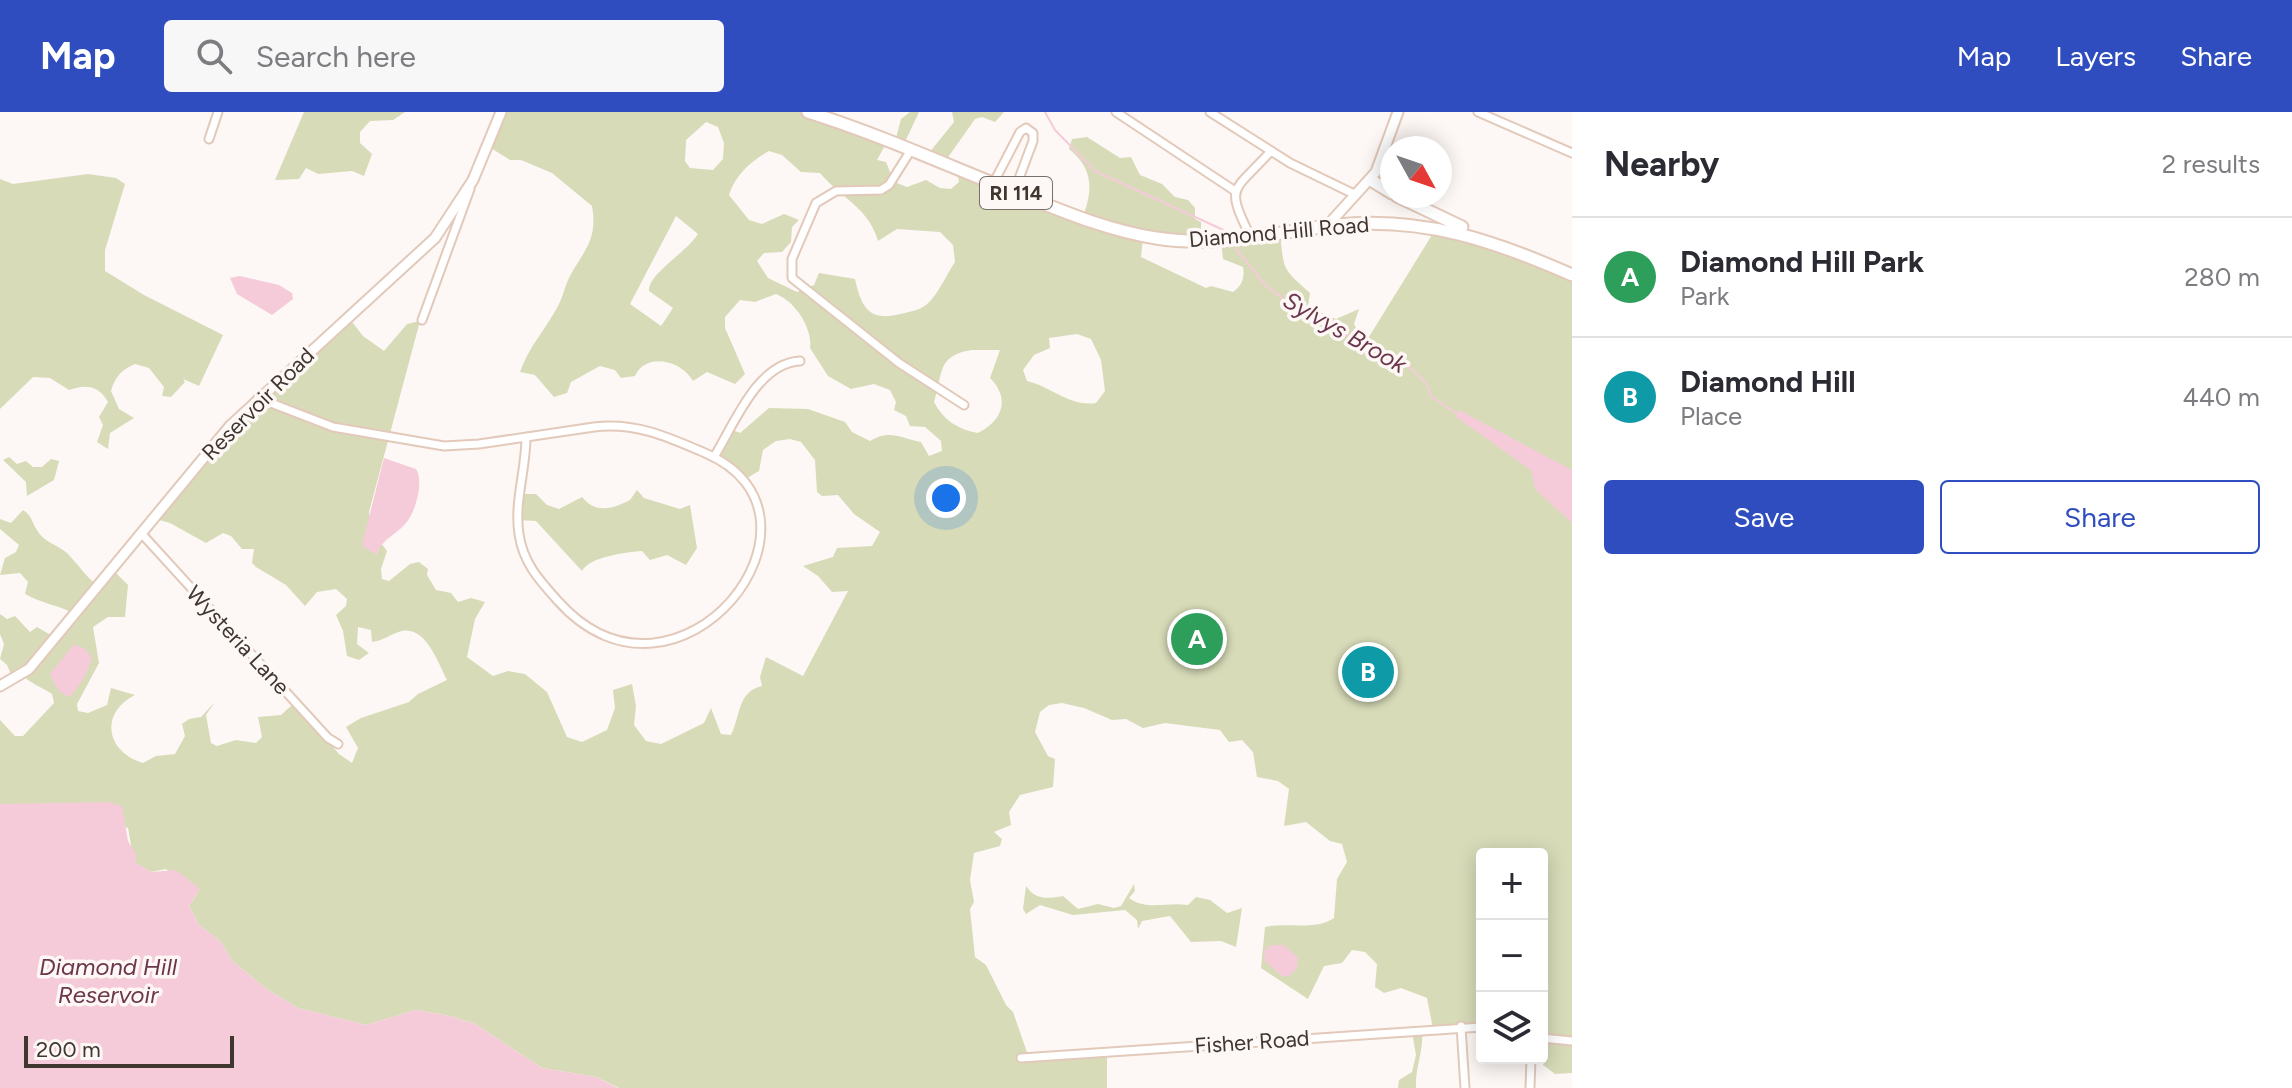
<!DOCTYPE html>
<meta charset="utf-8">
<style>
body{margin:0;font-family:Figtree,sans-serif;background:#f7f7f7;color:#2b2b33}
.controls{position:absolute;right:24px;bottom:24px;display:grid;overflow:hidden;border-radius:8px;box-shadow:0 4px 20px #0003}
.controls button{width:72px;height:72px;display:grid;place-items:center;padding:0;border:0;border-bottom:2px solid #e1e1e2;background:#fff;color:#2b2b33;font:40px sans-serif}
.compass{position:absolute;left:1380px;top:24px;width:72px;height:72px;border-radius:50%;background:#fff;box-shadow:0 4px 20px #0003;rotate:130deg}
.scale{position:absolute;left:24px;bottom:20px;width:210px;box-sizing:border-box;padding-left:8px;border:4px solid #403630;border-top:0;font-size:22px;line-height:28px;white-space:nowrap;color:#403630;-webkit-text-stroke:6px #fdf8f5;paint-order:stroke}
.you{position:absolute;left:946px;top:386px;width:28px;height:28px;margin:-20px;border:6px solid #fff;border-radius:50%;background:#1a73e8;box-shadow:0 0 0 12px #1a73e833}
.badge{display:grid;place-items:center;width:52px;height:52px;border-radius:50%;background:#2f4dbe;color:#fff;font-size:26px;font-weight:700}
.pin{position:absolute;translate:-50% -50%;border:4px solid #fff;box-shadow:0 2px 8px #0006}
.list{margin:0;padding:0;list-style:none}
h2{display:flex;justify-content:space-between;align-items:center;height:104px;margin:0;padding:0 32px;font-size:34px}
h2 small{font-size:26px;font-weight:400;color:#7c7c81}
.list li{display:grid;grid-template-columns:52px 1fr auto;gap:24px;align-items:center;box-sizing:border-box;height:120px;padding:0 32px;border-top:2px solid #e1e1e2}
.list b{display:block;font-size:30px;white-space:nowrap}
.list p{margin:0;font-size:26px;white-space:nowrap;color:#7c7c81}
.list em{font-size:26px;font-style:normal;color:#7c7c81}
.actions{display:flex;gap:16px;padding:24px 32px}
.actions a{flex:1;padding:18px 0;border:2px solid #2f4dbe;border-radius:8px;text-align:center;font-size:28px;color:#2f4dbe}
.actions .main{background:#2f4dbe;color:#fff}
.icon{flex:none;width:44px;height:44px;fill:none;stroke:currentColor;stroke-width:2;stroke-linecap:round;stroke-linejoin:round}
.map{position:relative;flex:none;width:1572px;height:976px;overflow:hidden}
header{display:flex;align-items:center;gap:48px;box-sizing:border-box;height:112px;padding:0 40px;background:#2f4dbe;color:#fff}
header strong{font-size:38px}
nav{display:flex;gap:44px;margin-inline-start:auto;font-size:28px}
.search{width:560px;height:72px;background:#f7f7f7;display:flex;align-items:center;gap:20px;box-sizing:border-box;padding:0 28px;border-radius:8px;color:#7c7c81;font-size:30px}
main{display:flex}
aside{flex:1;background:#fff}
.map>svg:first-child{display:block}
.green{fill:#d7dbb8;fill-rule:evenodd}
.water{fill:#f5cbda}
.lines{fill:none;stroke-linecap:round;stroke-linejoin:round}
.stream{stroke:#f5cbda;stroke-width:2}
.street-casing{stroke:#e2c9ba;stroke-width:11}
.secondary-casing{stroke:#e2c9ba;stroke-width:13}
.primary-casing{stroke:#e2c9ba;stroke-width:15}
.street{stroke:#fff;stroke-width:7}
.secondary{stroke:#fff;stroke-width:9}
.primary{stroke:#fff;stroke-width:11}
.labels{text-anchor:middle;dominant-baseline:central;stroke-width:7;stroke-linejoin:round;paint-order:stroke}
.shield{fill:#fdf8f5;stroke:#79706b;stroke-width:2}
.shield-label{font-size:20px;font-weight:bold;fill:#403630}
.street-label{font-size:22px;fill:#403630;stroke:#fdf8f5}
.water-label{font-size:24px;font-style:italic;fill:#6c364c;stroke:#fdf8f5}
</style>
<header>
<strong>Map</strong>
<div class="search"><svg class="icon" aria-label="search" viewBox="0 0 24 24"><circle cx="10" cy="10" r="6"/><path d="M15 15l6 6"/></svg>Search here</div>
<nav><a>Map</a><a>Layers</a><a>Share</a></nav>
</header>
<main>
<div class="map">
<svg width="1572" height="976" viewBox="0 0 1572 976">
<rect width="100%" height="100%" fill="#fdf8f5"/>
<g class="green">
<path d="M304,0H405L393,8L370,9L360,20V31L372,42L364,64L352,59L318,62L306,56L299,67L275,68Z"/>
<path d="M499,0H806L888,28L877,48L886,50L894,70L907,75L926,68L940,76L951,77L959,70L957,57L1082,107C1093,79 1094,57 1069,37L1072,27L1087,25L1120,46L1131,45L1140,63L1162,72L1175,85L1188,88L1195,96V107L1201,110V129L1143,125L1141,145L1206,176L1211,174L1233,180C1242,174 1245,165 1243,155L1223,147L1221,129L1280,121C1284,159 1282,156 1310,181L1308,195L1336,207L1359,197L1354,212L1362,226L1367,228L1432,123L1465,130L1467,123L1572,163V961L1555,962L1543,953L1542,742H1482V915L1433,917L1427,886L1401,876L1384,881L1375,875L1377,852L1365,840L1352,838L1342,851L1324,854L1308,887L1261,856L1265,815C1287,810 1315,819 1334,806L1337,767L1347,750L1342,732L1330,729L1306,710L1284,714L1289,677L1278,669L1257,665L1253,640L1242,628L1229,630L1220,618L1165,611L1143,616L1126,607L1112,608L1084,596L1062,591L1049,593L1040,600L1035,620L1048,644L1055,647L1053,675L1020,683L1009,700L1011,713L994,720L1002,727L1000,734L974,741L970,768L974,790L970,797L975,845L986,853L1006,893L1013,900L1029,946L1107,942V976H619L596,965L542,956L475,912L450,904L416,898L366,913L298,896L268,878L232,849L221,830L199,813L189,794L197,782L166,757L151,760L134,750L128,716L59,693L0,692V608L15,624H23L54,591L52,582C41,575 32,572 23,564L13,567L7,553L0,547L4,532L0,522V502L7,507L15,504L30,520L37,515L56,526L75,502C59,493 42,492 25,482L28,470L20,461L0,463L5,446L16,440L19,433L0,417V407L11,411L23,398C33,405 31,409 37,418C43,430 58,433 67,441C78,452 85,464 97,473L112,457L128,473L125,505H108L93,515L99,551L77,592L78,599L88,601L107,593L111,576L135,583C99,601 106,640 143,651L156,644L175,642L185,624L182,612L189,607L201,605L215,590L206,603L211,631L217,634L236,628L256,631L262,625L258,605L281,603L294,591L339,642L352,651L358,636L346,615L361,606L409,590L418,582L447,568C438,551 426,514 402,519C392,521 383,529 372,530L371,518L358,515L357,532L369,541L359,548L347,544L343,519L336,503L346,494L347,487L336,477L317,480L305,494L286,473L256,455L252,451L254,437H242L231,424L223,421L206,431L170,411L153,406L248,295L349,206L363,224L384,239L407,212L420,209L369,400L376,443L381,431L387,439L381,457L382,467L389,469L410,452L419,450L428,457L427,463L436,478L451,481L458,490L471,486L485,490L475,507L467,545L493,564L508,559L525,562L547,580L567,625L582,630L607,618L615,596L613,578L632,572L636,594L634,613L646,629L661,632L704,611L711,596L721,622L731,623C741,603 737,580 762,574L760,565L766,545L803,564L848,479L832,480L818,464L803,454L833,445L837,436L872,434L880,420L854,402L838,383L822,384L817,380L815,348L801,330L790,327L776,329L763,338L759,359L742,369L714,344L730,317L740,321L769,296L808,297L845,310L852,320L870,329C890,317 900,326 921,330L929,344L942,339L941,329L925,315L910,314L906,304L894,298L896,290L890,278L874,272L851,277L828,264L810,236C813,217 795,189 776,182L755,190L740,188L725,205V216L745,262L735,272L707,260L693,269C681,248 646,240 635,264L621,266L615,258L600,254L571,270L567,281L554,285L535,263L520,260C529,234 546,217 558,194C563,185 565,173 570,164C584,138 598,128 592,94L552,61L521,48H510L486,33ZM706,10L718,15L724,31L723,47L713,58L690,56L685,49L686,28ZM769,39L782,43L801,60L820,61C841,86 869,96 878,129L897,117L940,120L953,133L955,150C947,162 941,176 932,187C924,197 916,198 905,201C872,210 862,200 855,167L819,161L814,173L797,180L768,166L757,149L764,141L782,140L791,130L792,115L799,108L784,102L762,112L749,108L729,83C735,63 751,49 769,39ZM676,104L698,122C687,140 648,162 649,179L673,196L661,214L630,192ZM1077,222L1091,227L1101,248L1105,279L1096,291C1070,295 1052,275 1027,269L1023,258L1034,243L1050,236L1049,226ZM972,238H1000L990,266C1011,287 1002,309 978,321C959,318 943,308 934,290C943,261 937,243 972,238Z"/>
<path d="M910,0H919L904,32L896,26L901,7Z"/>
<path d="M952,0H1004L995,10L982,5L975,7L944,51L929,41L954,10Z"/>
<path d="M88,62L116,66L125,72L105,138V159L144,183L223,223L199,274L183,267L185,270L171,285L162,284L164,275L149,256L135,252C121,258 115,265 111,279L119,297L134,306L110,321L108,337L97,330L103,313L99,305L108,290C99,273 85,272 69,278L50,266L33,265L0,297V67L13,72Z"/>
<path d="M9,345L17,352L26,349L33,355H42L51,347L59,349L54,368L27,384L26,370L3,348Z"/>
<path d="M637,378L644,386L680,397L690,393L697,436L686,453L667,443L650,448L642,439C627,440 589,445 582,459L536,409L518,408L520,382H536L547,393L559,397L582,385C596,402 612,397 630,388Z"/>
<path d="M1134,772L1135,779L1129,786C1147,799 1165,790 1188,793L1196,785L1210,788L1227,801L1242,796L1236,835L1221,829L1191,830L1170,804L1142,809L1138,817L1137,808L1125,798L1073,803L1040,793L1026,802L1023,797L1026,774C1035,788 1048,787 1063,784L1078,797L1098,792L1114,796L1121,794Z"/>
<path d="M1422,919C1424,939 1415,954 1416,976H1398L1399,968L1412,960L1416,943L1412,920Z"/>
</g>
<g class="water">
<path d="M240,164L279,173L292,181L293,187L272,203L237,182L230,166Z"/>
<path d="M1459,298L1572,358V411L1535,377L1531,358L1456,305Z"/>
<path d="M384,346L416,357C424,368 416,400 406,411C395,424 383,426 376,443L362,433Z"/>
<path d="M74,532L85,537L92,546L84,566L70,585C59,583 54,571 50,562Z"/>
<path d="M108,690L122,694L128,729L136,742L135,750L151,760L176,758L200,777L189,794L199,813L221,830L232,849L268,878L298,896L366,913L416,898L450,904L475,912L542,956L596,965L618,976H0V692Z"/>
<path d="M1271,833H1284L1298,846L1297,856L1289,864H1282L1265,849L1264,839Z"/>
</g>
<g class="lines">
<g class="stream">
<path d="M1045,0L1055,18L1095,59L1230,121"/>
<path d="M1236,137L1265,173L1301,200L1409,255L1426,271L1431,284L1457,302"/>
</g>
<defs>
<g id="street">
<path d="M1116,0L1235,79"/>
<path d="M1210,0L1290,51L1356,83"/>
<path d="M1478,0L1572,41"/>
<path d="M209,27L218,0"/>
<path d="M911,38L889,73L881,78L836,79L816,91L792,147V166L899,251L964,293"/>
<path d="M993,72L1020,20L1026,16L1033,21V29L1014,80"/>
<path d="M1251,126C1225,72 1232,82 1271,39"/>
<path d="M422,208L470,77"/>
<path d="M258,286L333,315L444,334L479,332L594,315C636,310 668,325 705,341C851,403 678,623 558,489C540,469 523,451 519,422C514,390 526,358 526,325"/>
<path d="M714,345C734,313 757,251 800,249"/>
<path d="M141,421L328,626L338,632"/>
<path d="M1461,914L1465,976"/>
<path d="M1542,926L1572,929"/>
<path d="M1021,946L1482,915"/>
<path d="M1530,976L1531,946"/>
</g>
<g id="secondary">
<path d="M1327,114L1376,60L1398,0"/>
<path d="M0,574L29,557L230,314L435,126L473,68L501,0"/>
</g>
<g id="primary">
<path d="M808,0C878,22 944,52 1012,79C1060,98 1105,118 1156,126C1218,136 1276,120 1337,113C1423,104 1495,129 1572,163"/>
<path d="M1371,68L1392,81"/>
<path d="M1397,84L1462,115"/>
</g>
</defs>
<use href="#street" class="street-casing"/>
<use href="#secondary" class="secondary-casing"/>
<use href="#primary" class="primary-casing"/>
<use href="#street" class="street"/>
<use href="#secondary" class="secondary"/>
<use href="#primary" class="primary"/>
</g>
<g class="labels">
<rect class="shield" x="980" y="65" width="72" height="32" rx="6"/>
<g class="shield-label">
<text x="1016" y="81">RI 114</text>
</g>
<g class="street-label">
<text transform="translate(1279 120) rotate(-5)">Diamond Hill Road</text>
<text transform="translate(258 292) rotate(-45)">Reservoir Road</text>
<text transform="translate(238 528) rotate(47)">Wysteria Lane</text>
<text transform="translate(1252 930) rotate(-4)">Fisher Road</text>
</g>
<g class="water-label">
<text transform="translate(1345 220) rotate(30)">Sylvys Brook</text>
<text x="108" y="854">Diamond Hill<tspan x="108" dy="28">Reservoir</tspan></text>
</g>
</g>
</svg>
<div class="controls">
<button>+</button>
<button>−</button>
<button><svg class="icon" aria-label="layers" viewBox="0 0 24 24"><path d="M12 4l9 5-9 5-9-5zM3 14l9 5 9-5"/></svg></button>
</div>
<svg class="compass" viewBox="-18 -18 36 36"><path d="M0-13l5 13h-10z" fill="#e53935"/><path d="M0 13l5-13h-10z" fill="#7c7c81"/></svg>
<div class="scale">200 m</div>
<div class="you"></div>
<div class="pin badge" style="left:1197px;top:527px;background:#2e9e5b">A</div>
<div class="pin badge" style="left:1368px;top:560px;background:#0f9aa8">B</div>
</div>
<aside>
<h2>Nearby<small>2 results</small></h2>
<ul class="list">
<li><span class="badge" style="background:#2e9e5b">A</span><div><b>Diamond Hill Park</b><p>Park</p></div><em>280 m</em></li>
<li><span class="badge" style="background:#0f9aa8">B</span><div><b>Diamond Hill</b><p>Place</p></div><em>440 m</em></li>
</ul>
<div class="actions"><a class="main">Save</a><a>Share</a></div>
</aside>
</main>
